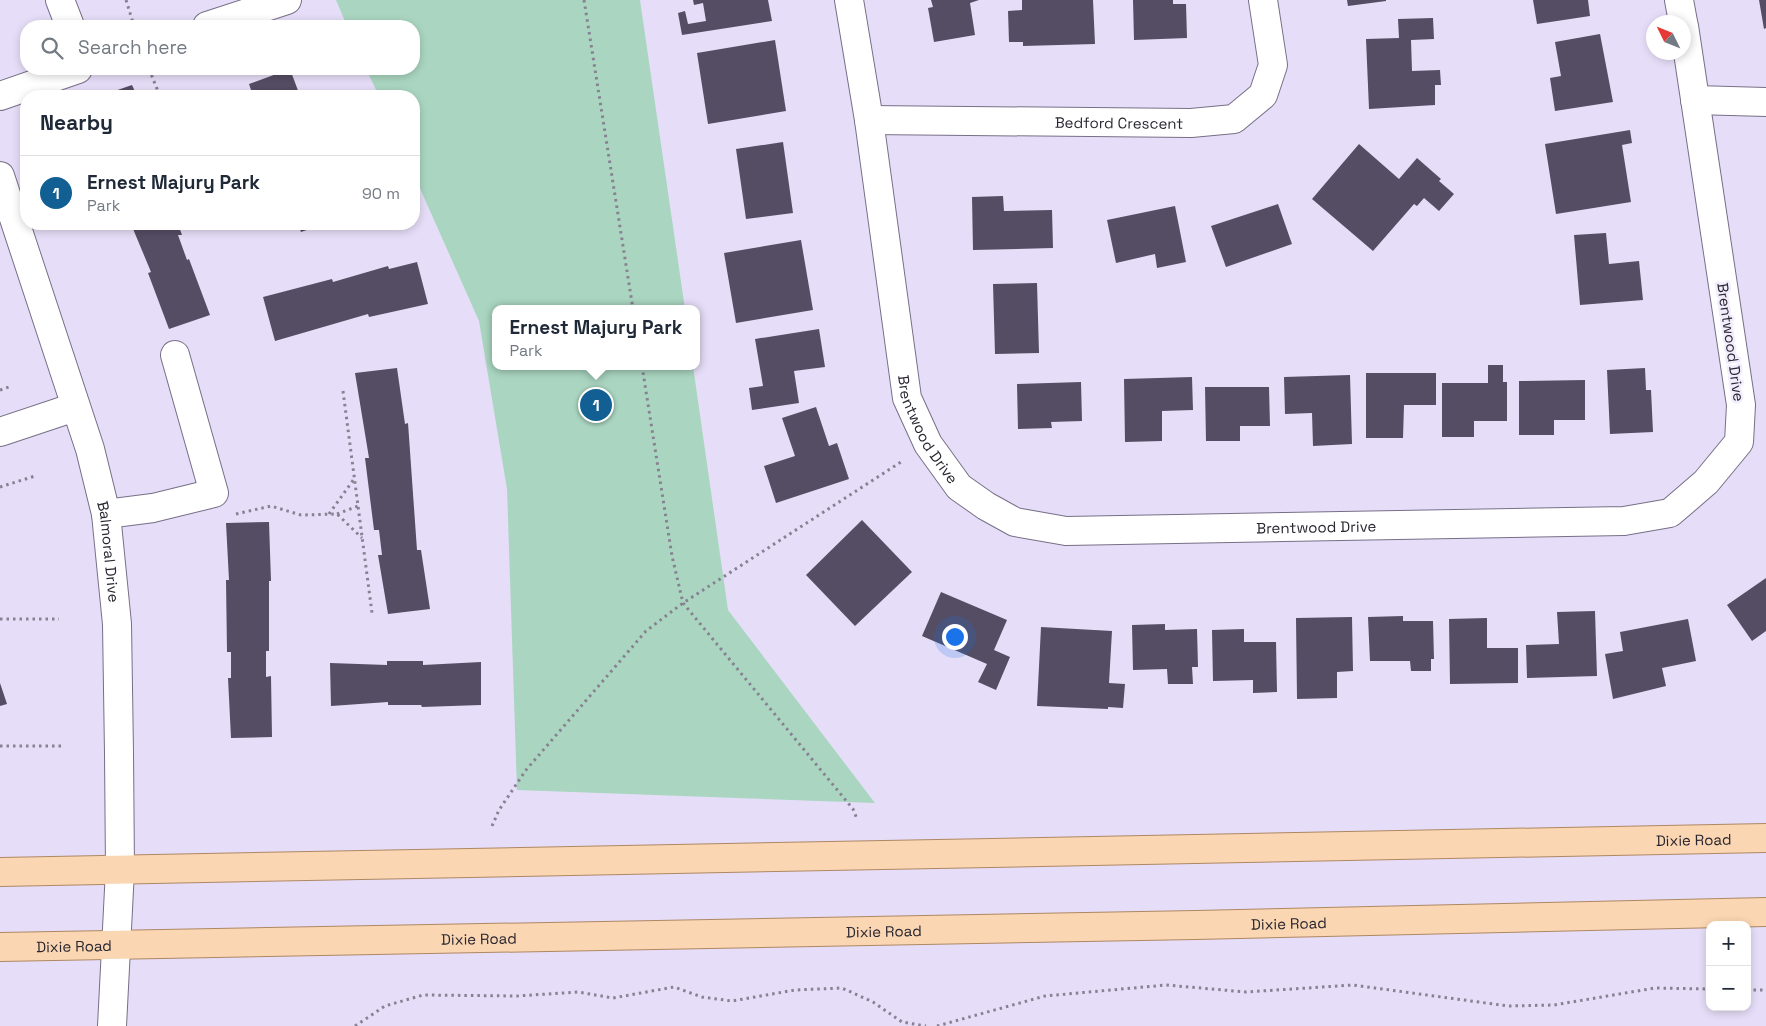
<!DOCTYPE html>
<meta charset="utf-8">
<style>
body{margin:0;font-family:"Space Grotesk",sans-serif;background:#f6f6f7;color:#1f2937}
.controls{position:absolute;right:15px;bottom:15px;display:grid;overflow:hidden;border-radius:10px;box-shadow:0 2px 8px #0003}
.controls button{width:45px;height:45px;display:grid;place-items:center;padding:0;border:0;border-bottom:1px solid #e0e1e3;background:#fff;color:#1f2937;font:25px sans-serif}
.compass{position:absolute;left:1646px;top:15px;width:45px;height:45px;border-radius:50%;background:#fff;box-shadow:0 2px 8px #0003;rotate:313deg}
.you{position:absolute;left:954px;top:636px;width:18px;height:18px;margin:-12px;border:4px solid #fff;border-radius:50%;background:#1a73e8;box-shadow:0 0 0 8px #1a73e833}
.badge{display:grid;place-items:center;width:32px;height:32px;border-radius:50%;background:#126093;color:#fff;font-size:16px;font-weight:700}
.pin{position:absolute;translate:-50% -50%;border:2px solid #fff;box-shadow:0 1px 5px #0006}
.popup{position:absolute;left:492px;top:305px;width:208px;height:65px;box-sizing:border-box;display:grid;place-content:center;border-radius:10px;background:#fff;filter:drop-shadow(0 1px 4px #0005);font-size:16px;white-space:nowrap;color:#747a83}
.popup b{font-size:19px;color:#1f2937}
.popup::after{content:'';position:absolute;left:50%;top:100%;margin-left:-10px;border:10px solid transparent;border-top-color:#fff}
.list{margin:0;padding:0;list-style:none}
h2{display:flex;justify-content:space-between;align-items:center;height:65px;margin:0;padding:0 20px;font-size:21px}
h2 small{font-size:16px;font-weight:400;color:#747a83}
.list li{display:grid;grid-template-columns:32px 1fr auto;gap:15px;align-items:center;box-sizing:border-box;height:75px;padding:0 20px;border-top:1px solid #e0e1e3}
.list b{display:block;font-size:19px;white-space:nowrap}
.list p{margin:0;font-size:16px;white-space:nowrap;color:#747a83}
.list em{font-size:16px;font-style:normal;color:#747a83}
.icon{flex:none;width:28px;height:28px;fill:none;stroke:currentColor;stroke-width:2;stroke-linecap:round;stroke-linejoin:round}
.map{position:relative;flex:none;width:1766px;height:1026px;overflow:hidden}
.search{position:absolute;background:#fff;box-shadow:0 2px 8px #0003;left:20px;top:20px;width:400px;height:55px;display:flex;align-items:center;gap:12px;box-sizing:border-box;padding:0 18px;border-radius:20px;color:#747a83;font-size:19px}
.panel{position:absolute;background:#fff;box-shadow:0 2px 8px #0003;left:20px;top:90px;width:400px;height:140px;border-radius:20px}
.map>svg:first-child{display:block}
.green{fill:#aad6c1}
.building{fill:#554d63}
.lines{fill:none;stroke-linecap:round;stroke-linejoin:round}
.minor-casing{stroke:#776f86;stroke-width:30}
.major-casing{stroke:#af8763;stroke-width:30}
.path{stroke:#878192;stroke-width:3;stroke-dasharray:2.5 4;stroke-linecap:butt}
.minor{stroke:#fff;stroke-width:28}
.major{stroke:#fad6b2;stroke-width:28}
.labels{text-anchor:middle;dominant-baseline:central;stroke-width:5;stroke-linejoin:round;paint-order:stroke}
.street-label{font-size:15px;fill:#2a2630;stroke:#f2edfd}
</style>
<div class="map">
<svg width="1766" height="1026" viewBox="0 0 1766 1026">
<rect width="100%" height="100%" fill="#e6def8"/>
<path class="green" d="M336,0H640L685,309H496V366H693L728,610L875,803L517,790L507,489L479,321L414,175V96H379L366,69H414V26H347Z"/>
<g class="building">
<path d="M693,0H768L772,21L682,35L678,13L685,11L688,24L706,21L703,3L694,5Z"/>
<path d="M931,0H979L970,3L975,35L934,42L928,8L933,7Z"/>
<path d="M1022,0H1093L1095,44L1023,46V42H1009L1008,11L1022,10Z"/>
<path d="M1133,0H1173V4H1186L1187,38L1134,40Z"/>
<path d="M1347,0H1386V1L1348,6Z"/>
<path d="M1533,0H1588L1590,16L1537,24Z"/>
<path d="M1759,0H1766V28L1764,29Z"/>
<path d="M1433,18L1434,39L1411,40L1412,71L1440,70L1441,85H1435V105L1369,109L1366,39L1399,38L1398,19Z"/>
<path d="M1600,34L1613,102L1555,111L1550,78L1561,76L1555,42Z"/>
<path d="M775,40L786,111L708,124L697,53Z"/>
<path d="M290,69L300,96H253L249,84Z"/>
<path d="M132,85L137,96H100Z"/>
<path d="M1630,130L1632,143L1622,145L1631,202L1556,214L1545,144Z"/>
<path d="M783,142L793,213L746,219L736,149Z"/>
<path d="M1359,144L1399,179L1417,158L1441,179L1439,181L1454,194L1439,211L1424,198L1417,206L1414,204L1373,251L1312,199Z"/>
<path d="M1003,196L1004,211L1052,210L1053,248L973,250L972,197Z"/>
<path d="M1278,204L1292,244L1226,267L1211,226Z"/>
<path d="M1175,206L1186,262L1157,268L1155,254L1116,263L1107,220Z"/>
<path d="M131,224H178L182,235H178L187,260L189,259L210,315L169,329L148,273L151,272Z"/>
<path d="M298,224H324L301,232Z"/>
<path d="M1606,233L1609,264L1639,261L1643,300L1580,305L1574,235Z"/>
<path d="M801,240L813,310L736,323L724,253Z"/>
<path d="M417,262L428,304L369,317L368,314L275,341L263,297L332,279L333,282L388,266L389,269Z"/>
<path d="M1037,283L1039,353L995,354L993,284Z"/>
<path d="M819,329L825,367L794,371L799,403L752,410L749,388L763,386L755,339Z"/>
<path d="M1488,365H1503V382H1507V421H1474V437H1442V383H1488Z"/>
<path d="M397,368L405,424L408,423L417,550H421L430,609L388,614L378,555H382L379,530H374L365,458H369L355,373Z"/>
<path d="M1645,368L1646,390H1651L1653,432L1610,434L1607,370Z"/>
<path d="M1366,373H1436V405H1404L1403,438H1366Z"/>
<path d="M1350,375L1352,444L1313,446L1312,413L1285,414L1284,377Z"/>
<path d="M1192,377L1193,410L1162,411V441L1125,442L1124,379Z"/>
<path d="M1585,380V420H1554V435H1519V381Z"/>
<path d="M1081,382L1082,421L1051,422L1052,428L1018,429L1017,384Z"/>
<path d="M1205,387H1269L1270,426H1240V441H1206Z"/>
<path d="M816,407L829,446L837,443L849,479L776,503L764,466L795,456L782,418Z"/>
<path d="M862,520L912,572L855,626L806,575Z"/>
<path d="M269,522L271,581H269V651H266V677L271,676L272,737L231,738L228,678H231V652H227L226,580H229L226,523Z"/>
<path d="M1766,578V631L1752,641L1727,605Z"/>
<path d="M941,592L1007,620L994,650L1010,657L996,690L978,682L987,664L922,636Z"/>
<path d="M1595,611L1597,676L1527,678L1526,645L1559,644L1557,612Z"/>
<path d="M1403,616V621H1433L1434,659H1431V671H1411L1410,661H1370L1368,617Z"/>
<path d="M1352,617L1353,671L1337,672V698L1297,699L1296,618Z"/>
<path d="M1487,618V648H1518V683L1450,684L1449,619Z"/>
<path d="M1688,619L1696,661L1662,668L1666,686L1613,699L1605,654L1623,651L1620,632Z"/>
<path d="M1165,624V630L1197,629L1198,667H1192L1193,684H1168L1167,669L1133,670L1132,625Z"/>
<path d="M1041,627L1112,631L1109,683L1125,684L1123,708L1108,707V709L1037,706Z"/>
<path d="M1244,629V642H1276L1277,692L1253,693V680L1213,681L1212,630Z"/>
<path d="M387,661H423V665L481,662V705L422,707L421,705H388V702L331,706L330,663L387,665Z"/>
<path d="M0,683L7,704L0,706Z"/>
</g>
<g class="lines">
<defs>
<g id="minor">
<path d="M60,0L70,26"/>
<path id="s1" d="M849,0L869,120L907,398L928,444L959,487L986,506L1015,522L1066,531L1624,521L1670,513L1706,482L1739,442L1741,405L1684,26"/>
<path d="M1679,0L1683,22"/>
<path d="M207,26L287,0"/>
<path d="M0,96L78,69"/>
<path d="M1695,100L1766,102"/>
<path id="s2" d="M869,120L1191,123L1234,119L1263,95L1273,65L1263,0"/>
<path id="s3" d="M0,176L90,449L106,514L117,624L119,753L120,870L112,1026"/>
<path d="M0,432L75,407"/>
<path d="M106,514L153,508L214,493L175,355"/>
</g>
<g id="major">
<path id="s4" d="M0,872L1766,838"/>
<path id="s5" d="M0,947L1196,925L1766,912"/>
</g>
</defs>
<use href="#minor" class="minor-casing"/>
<use href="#major" class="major-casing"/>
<g class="path">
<path d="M126,0L134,26"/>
<path d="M584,0L633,309"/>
<path d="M149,69L160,96"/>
<path d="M642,366L672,556L683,603L853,809L857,819"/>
<path d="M0,390L9,387"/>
<path d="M343,391L372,613"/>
<path d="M0,487L35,476"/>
<path d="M236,514L271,506L301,515L337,514L362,538"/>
<path d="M329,514L354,479"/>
<path d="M337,514L358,506"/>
<path d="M0,619H59"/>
<path d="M0,746H61"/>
<path d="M492,826L499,810L526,770L646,631L683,603L904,460"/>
<path d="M1747,990H1766"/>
<path d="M355,1026L385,1006L423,995L517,996L578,992L613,998L674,987L702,997L732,1001L795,990L842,988L873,1002L902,1022L926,1026"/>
<path d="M937,1026L1045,996L1166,985L1246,992L1353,985L1508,1006L1554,1005L1655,988L1710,989"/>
</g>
<use href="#minor" class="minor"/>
<use href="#major" class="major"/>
</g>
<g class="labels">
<g class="street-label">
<text stroke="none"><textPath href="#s2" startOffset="250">Bedford Crescent</textPath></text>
<text transform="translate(1731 342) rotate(82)">Brentwood Drive</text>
<text stroke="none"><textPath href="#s1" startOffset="439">Brentwood Drive</textPath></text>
<text stroke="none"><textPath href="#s1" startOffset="874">Brentwood Drive</textPath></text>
<text stroke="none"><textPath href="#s3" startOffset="392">Balmoral Drive</textPath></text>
<text stroke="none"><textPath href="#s4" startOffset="1694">Dixie Road</textPath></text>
<text stroke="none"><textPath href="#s5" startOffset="1289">Dixie Road</textPath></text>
<text stroke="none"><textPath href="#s5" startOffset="884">Dixie Road</textPath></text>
<text stroke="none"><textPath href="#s5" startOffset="479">Dixie Road</textPath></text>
<text stroke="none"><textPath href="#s5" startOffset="74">Dixie Road</textPath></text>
</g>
</g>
</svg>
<div class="controls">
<button>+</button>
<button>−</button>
</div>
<svg class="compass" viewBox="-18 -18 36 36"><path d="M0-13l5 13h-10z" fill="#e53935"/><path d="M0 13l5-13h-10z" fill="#747a83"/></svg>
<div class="you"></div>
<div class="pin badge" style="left:596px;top:405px">1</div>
<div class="popup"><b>Ernest Majury Park</b>Park</div>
<div class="search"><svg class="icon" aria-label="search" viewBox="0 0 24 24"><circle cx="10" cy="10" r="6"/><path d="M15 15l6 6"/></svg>Search here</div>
<section class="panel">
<h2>Nearby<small></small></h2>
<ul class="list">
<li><span class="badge">1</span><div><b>Ernest Majury Park</b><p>Park</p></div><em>90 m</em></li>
</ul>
</section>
</div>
